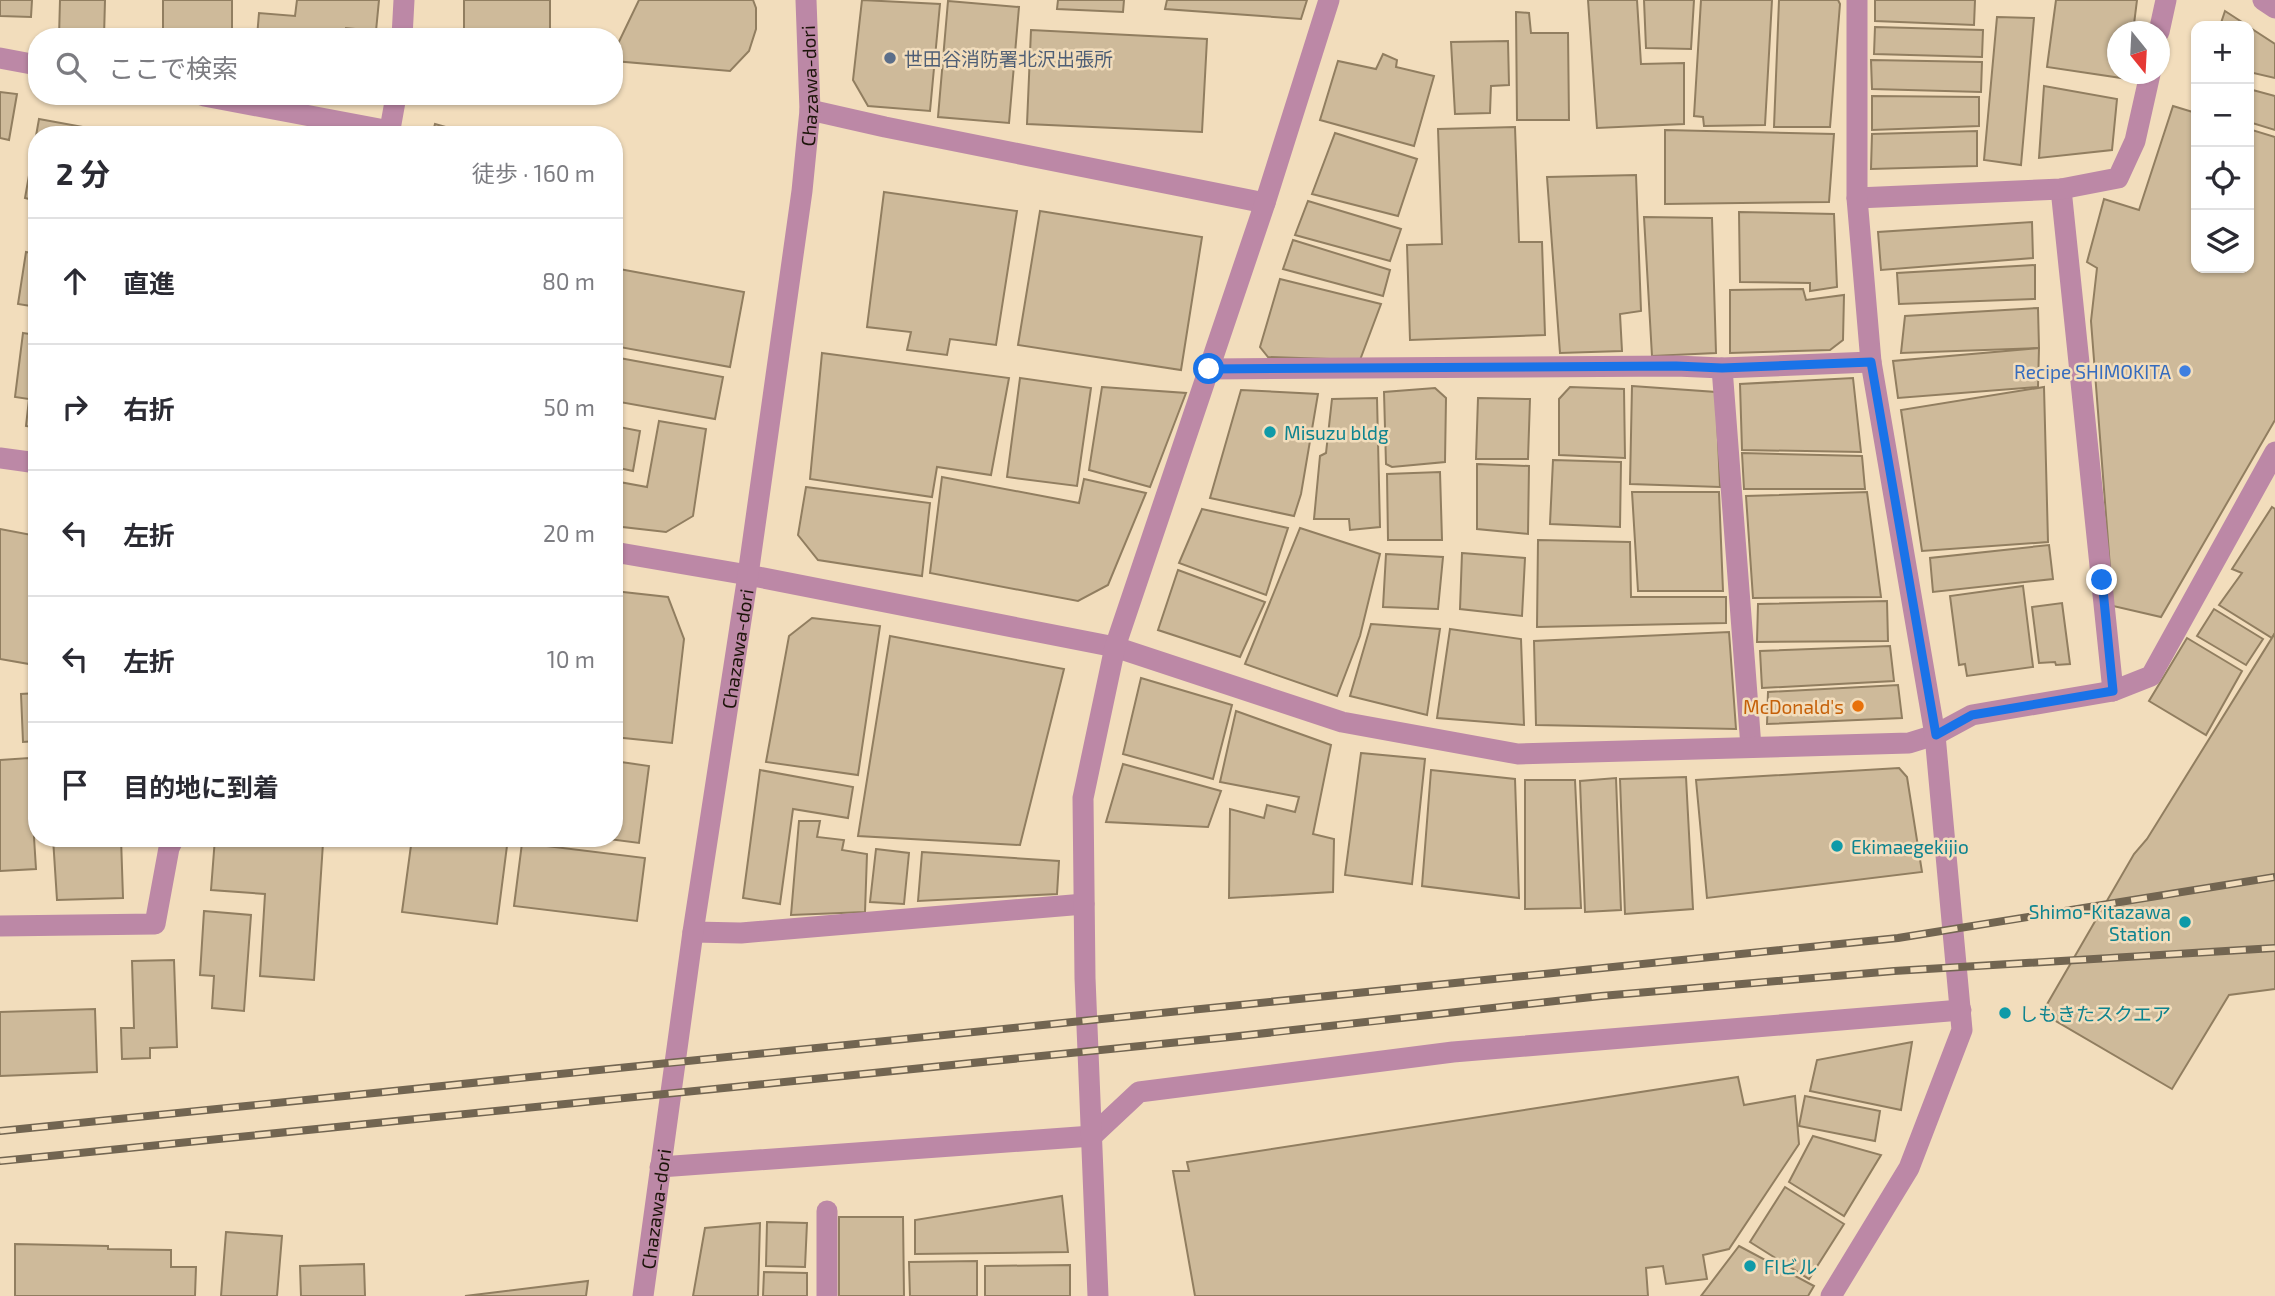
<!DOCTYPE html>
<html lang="ja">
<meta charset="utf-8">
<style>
body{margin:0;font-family:"Exo 2","Noto Sans JP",sans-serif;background:#f7f7f7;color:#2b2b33}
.controls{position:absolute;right:21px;top:21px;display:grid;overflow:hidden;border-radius:14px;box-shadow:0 2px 5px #0004}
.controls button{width:63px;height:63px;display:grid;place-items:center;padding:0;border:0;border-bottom:2px solid #e1e1e2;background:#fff;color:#2b2b33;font:35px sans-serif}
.compass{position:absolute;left:2107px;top:21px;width:63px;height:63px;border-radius:50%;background:#fff;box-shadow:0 2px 5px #0004;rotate:162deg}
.stop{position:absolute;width:21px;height:21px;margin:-16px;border:5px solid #1a73e8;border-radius:50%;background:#fff}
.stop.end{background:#1a73e8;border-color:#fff;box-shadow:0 2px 7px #0008}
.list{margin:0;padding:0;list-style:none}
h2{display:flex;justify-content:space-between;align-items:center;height:91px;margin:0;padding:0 28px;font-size:30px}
h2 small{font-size:23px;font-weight:400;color:#7c7c81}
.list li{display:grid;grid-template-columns:46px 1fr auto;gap:21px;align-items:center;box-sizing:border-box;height:126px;padding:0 28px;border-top:2px solid #e1e1e2}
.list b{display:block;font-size:26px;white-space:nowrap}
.list em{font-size:23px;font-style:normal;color:#7c7c81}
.icon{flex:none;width:38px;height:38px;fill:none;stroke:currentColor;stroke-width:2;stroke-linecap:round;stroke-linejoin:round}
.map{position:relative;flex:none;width:2275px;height:1296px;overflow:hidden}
.search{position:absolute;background:#fff;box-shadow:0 2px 5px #0004;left:28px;top:28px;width:595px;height:77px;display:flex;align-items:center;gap:18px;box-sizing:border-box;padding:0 24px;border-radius:28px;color:#7c7c81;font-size:26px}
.panel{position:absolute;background:#fff;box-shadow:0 2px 5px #0004;left:28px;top:126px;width:595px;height:721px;border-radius:28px}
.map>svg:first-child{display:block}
.building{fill:#ceba9a;stroke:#917e60;stroke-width:2}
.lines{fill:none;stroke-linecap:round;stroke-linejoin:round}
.minor{stroke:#bc88a6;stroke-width:21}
.rail-casing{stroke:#726551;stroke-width:8}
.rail{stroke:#f2ddbc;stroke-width:5;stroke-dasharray:16;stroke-linecap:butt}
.route{stroke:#1a73e8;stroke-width:9}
.service-dot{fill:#5c6f8a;stroke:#f2ddbc;stroke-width:2.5}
.shop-dot{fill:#3f7fe0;stroke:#f2ddbc;stroke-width:2.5}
.culture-dot{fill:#0f9aa8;stroke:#f2ddbc;stroke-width:2.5}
.food-dot{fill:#e8710a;stroke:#f2ddbc;stroke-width:2.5}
.labels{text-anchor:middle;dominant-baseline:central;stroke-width:5;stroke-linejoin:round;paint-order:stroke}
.service-label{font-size:19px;fill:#4e5e75;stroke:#f2ddbc;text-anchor:start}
.street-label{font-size:19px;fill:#1c1409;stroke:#f2ddbc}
.shop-label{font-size:19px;fill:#366cbe;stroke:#f2ddbc;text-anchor:end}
.culture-label{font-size:19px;fill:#0d838f;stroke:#f2ddbc;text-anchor:start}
.food-label{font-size:19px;fill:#c56008;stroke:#f2ddbc;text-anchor:end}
</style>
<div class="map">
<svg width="2275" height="1296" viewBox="0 0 2275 1296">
<rect width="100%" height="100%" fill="#f2ddbc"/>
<g class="building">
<path d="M0,0H32L31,17L0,16Z"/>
<path d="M60,0H105L104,37H59Z"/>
<rect x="163" y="0" width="69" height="37"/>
<path d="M297,0H379L376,31L346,28L345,37H257L259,13L295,16Z"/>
<path d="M464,0H550V31H539V37H464Z"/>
<path d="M639,0H753L756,8V29L749,51L730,71L614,61V52Z"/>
<path d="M862,0L940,4L930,111L868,106L853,80Z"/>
<path d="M1058,0H1124L1123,12L1057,9Z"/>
<path d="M1167,0H1307L1301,19L1165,9Z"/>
<path d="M1588,0H1637L1641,64L1684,63V124L1597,128Z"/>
<path d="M1644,0H1694L1691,49L1646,48Z"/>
<path d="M1701,0H1772L1765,125L1704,126L1703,117L1694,116Z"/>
<path d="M1779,0H1838L1840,4L1830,127H1774Z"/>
<path d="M1875,0H1975L1974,25L1875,21Z"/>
<path d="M2056,0H2137L2133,32H2118V74H2128V79L2047,67Z"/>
<path d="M948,1L1019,7L1009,123L938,117Z"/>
<path d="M2225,11L2248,26H2220Z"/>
<path d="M1516,12L1529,13L1531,33H1568L1569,120H1517Z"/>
<path d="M1997,17L2034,18L2021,165L1984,160Z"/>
<path d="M1875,27L1983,30L1982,57L1874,54Z"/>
<path d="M2249,27L2275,44V78L2249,72Z"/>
<path d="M1031,30L1207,39L1202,132L1027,124Z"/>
<path d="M1508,41L1509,85L1491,86L1490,113L1455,114L1451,42Z"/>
<path d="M1383,54L1397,60L1396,67L1434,76L1414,146L1320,120L1338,61L1376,69Z"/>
<path d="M1871,60L1982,62L1981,92L1872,89Z"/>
<path d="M2044,86L2117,99L2112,150L2039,158Z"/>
<path d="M2249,89L2275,96V130L2249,122Z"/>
<path d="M0,92L17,94L9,140L0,138Z"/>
<path d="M1872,96L1979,97V126L1872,130Z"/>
<path d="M2173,106L2196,113V268H2249V129L2275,137V420L2161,617L2113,606L2091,321L2097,268L2087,262L2104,199L2139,210Z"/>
<path d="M39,119L105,131L104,135H37V201L25,198Z"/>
<path d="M435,124L474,135H432Z"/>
<path d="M1515,127L1519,242H1542L1545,335L1410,340L1407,245L1442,244L1438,129Z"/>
<path d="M1665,130L1834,134L1829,202L1665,204Z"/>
<path d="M1977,131V166L1871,169L1872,134Z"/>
<path d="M1335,133L1417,159L1398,216L1312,194Z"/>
<path d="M1636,175L1641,311L1620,314L1622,351L1560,353L1547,177Z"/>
<path d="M884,192L1017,211L996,345L950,339L947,355L907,350L911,332L867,327Z"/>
<path d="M1308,201L1401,229L1390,261L1295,235Z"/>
<path d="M1040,211L1202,237L1181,370L1018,345Z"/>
<path d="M1739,212L1834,214L1837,287L1810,291V283L1740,282Z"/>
<path d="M1644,217L1712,218L1716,353L1652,356Z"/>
<path d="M2032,222L2033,258L1881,270L1878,232Z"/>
<path d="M1293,240L1390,270L1383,296L1283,269Z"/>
<path d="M26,252L37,254V307L18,304Z"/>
<path d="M2035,265V299L1899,304L1897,273Z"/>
<path d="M614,268L744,292L730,367L614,346Z"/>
<path d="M1280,279L1381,304L1360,360L1268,357L1260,347Z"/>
<path d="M1803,289L1806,300L1844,295L1843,340L1830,350L1730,353V290Z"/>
<path d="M2038,308L2039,348L1901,353L1905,316Z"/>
<path d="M23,333L37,335V428L26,426L29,399L15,397Z"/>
<path d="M2039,348L2038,387L1898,398L1893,361Z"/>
<path d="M822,353L1009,378L991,475L937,467L932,497L810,479Z"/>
<path d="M614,357L723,377L715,419L614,401Z"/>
<path d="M1020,378L1091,388L1077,486L1007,477Z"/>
<path d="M1853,378L1861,452L1742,450L1740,384Z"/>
<path d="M1632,386L1716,392L1720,487L1630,484Z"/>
<path d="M1102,387L1186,393L1150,487L1089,470Z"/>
<path d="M1570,387L1624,389L1625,458L1559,455V399Z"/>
<path d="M2044,387L2048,542L1922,551L1901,410Z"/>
<path d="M1435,388L1446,398L1445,462L1392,467L1386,464L1384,392Z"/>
<path d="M1241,390L1318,394L1301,494L1294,516L1210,498Z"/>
<path d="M1377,398L1380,527L1350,530L1349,519H1314L1320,456L1326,453L1332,399Z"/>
<path d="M1478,398L1530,399L1528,459H1476Z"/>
<path d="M659,421L706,429L693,516L666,532L614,526V481L647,487Z"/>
<path d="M614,426L640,431L633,471L614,467Z"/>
<path d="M1742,453L1862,456L1865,489H1744Z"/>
<path d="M1553,460L1621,462L1620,527L1550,524Z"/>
<path d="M1477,464L1529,466L1528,534L1477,529Z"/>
<path d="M1440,472L1442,540H1388L1387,474Z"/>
<path d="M942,477L1079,503L1084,479L1146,493L1108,585L1078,601L930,573Z"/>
<path d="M806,487L930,503L922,576L818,560L798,535Z"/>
<path d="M1632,492H1719L1723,591H1638Z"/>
<path d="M1867,492L1881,597L1753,598L1746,496Z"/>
<path d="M2272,507L2275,509V633L2272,638L2219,605L2242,573L2232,569Z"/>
<path d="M1202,509L1288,528L1266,595L1179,563Z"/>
<path d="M1300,528L1380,554L1360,636L1337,696L1245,664Z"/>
<path d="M0,529L37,536V622L29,664L0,659Z"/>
<path d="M1538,540L1630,542L1631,597H1726V623L1537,627Z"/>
<path d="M2049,545L2053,579L1933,592L1930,558Z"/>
<path d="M1462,553L1525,558L1522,616L1460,609Z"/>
<path d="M1386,554L1443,557L1438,609L1383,607Z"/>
<path d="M1178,570L1265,602L1240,657L1158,630Z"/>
<path d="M2023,586L2033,667L1967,676L1965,664L1959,665L1950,596Z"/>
<path d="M614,591L668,597L684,639L672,743L614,737Z"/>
<path d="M1887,601L1888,641L1757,642L1758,604Z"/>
<path d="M2062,603L2070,664L2056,665L2055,662L2039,663L2032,607Z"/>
<path d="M2214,609L2263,639L2246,665L2197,636Z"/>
<path d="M812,618L880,626L858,775L766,762L789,636Z"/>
<path d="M1371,624L1440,629L1427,715L1350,696Z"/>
<path d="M1450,629L1521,639L1524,725L1437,718Z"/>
<path d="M1729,632L1736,729L1536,725L1534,641Z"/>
<path d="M2275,633V989L2229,995L2172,1089L2042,1013L2134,854L2147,839Z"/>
<path d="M890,636L1064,669L1020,845L858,836Z"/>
<path d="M2187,638L2242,671L2206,735L2149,701Z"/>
<path d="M1890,646L1894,681L1762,688L1760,651Z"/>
<path d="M1141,678L1232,705L1213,779L1123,754Z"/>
<path d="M1898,685L1902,718L1767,724L1768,692Z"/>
<path d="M37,693V741L23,742L21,694Z"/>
<path d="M1236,711L1331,745L1313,834L1334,839L1333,892L1229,898L1230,809L1264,818L1267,805L1295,812L1299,797L1220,782Z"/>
<path d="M1361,753L1425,759L1412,884L1345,875Z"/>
<path d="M29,758L36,869L0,871V760Z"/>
<path d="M614,761L649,766L639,843L601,838H614Z"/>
<path d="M1123,764L1221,791L1208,827L1106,822Z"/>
<path d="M1899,768L1907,777L1922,872L1707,898L1696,780Z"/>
<path d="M760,770L853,787L848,818L793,809L780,904L743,898Z"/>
<path d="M1431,770L1515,779L1519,898L1422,886Z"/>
<path d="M1686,777L1693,909L1625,914L1620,779Z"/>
<path d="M1616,778L1621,910L1585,912L1580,781Z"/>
<path d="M1525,780H1575L1581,908L1525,909Z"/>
<path d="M799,821H820L817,837L844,840L842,850L867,854L865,912L791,915Z"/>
<path d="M53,838H121L123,898L57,900Z"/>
<path d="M215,838L323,843L314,980L260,976L265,894L211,890Z"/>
<path d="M412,838H508L497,924L402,912Z"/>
<path d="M522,843L645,858L637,921L514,906Z"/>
<path d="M876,849L909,853L904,904L870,902Z"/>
<path d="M922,852L1059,861L1057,894L918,901Z"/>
<path d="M204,911L251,915L244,1011L212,1008L214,976L200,975Z"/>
<path d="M174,960L177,1047L150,1048V1058L122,1059L121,1028H134L132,961Z"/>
<path d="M95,1009L97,1072L0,1076V1012Z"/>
<path d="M1912,1042L1901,1110L1810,1091L1817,1060Z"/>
<path d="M1738,1077L1744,1105L1795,1096L1799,1144L1729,1249L1703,1255L1707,1279L1666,1284L1663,1266L1646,1268L1648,1296H1195L1173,1171H1189L1187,1162Z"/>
<path d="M1805,1096L1880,1111L1875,1141L1799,1126Z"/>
<path d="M1813,1136L1881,1155L1844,1216L1789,1182Z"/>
<path d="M1785,1187L1844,1224L1809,1279L1750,1242Z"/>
<path d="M1062,1196L1068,1252L915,1254V1220Z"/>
<path d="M839,1217H903L904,1296H839Z"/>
<path d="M767,1222L807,1223L805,1267L766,1266Z"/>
<path d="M760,1223L758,1296H693L705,1228Z"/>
<path d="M226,1232L282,1236L277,1296H221Z"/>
<path d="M15,1244L108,1246V1249L171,1250V1267H196L195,1296H15Z"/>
<path d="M1739,1246L1814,1286L1808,1296H1701Z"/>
<path d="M977,1261V1296H910L909,1262Z"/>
<path d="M364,1264L365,1296H301L300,1266Z"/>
<path d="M1070,1265V1296H985V1266Z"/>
<path d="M764,1272L807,1273V1296H763Z"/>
<path d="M588,1281L586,1296H465Z"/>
</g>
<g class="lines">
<g class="minor">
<path d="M2263,0L2275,8"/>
<path d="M2159,32L2166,0"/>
<path d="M402,37L404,0"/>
<path d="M0,58L37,65"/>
<path d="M204,96L390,131"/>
<path d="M810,110L885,127L1265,203"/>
<path d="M389,135L396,96"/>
<path d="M2061,189L2113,691"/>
<path d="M1857,198L2061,189L2118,178L2135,141L2150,74"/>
<path d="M1722,368L1751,747"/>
<path d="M1209,369L1676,366L1722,368L1871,362"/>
<path d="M0,458L37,463"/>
<path d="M614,552L748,575L1115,647L1342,722L1518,754L1909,743L1935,735L1972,715L2113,691L2151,676L2275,452"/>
<path d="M0,926L155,924L169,848L174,838"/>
<path d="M693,932L741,933L1084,904"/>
<path d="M660,1167L1092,1136L1139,1092L1453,1052L1961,1010"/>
<path d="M827,1211V1296"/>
<path id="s1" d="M643,1296L693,932L748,575L802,191L810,110L806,0"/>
<path d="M1098,1296L1085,978L1083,798L1115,647L1265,203L1329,0"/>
<path d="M1831,1296L1909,1168L1962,1030L1935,735L1871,362L1857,198V0"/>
</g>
<defs>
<g id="rail">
<path d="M0,1131L1898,938L2275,877"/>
<path d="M0,1161L1230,1037L1601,996L1894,971L2275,948"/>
</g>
</defs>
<use href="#rail" class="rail-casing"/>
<use href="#rail" class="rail"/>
</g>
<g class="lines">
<path class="route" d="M1209,369L1676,366L1722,368L1871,362L1936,735L1972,715L2113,691L2102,580"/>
</g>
<circle class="service-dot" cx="890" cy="58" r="7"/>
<circle class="shop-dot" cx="2185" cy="371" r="7"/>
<g class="culture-dot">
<circle cx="1270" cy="432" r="7"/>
<circle cx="1837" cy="846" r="7"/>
<circle cx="2185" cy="922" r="7"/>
<circle cx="2005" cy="1013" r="7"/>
<circle cx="1750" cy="1266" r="7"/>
</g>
<circle class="food-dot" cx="1858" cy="706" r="7"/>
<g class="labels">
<g class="service-label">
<text x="904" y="58">世田谷消防署北沢出張所</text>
</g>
<g class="street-label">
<text stroke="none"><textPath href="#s1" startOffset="1222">Chazawa-dori</textPath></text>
<text stroke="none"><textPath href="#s1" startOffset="654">Chazawa-dori</textPath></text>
<text stroke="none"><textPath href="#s1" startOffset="88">Chazawa-dori</textPath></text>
</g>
<g class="shop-label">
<text x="2171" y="371">Recipe SHIMOKITA</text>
</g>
<g class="culture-label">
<text x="1284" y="432">Misuzu bldg</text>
<text x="1851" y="846">Ekimaegekijio</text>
<text x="2171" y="911" text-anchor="end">Shimo-Kitazawa<tspan x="2171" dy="22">Station</tspan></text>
<text x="2019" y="1013">しもきたスクエア</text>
<text x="1764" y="1266">FIビル</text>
</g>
<g class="food-label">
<text x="1844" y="706">McDonald's</text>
</g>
</g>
</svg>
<div class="controls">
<button>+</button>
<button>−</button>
<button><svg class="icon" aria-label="locate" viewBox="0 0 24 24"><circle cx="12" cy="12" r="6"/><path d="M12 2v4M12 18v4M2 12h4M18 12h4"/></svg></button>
<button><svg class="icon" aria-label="layers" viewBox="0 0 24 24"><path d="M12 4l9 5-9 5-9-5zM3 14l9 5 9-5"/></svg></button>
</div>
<svg class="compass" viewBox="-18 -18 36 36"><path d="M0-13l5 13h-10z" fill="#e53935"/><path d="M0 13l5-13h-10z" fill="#7c7c81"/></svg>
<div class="stop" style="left:1209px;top:369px"></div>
<div class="stop end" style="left:2102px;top:580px"></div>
<div class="search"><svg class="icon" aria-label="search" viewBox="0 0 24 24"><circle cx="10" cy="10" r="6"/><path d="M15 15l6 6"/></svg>ここで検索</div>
<section class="panel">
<h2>2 分<small>徒歩 · 160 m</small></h2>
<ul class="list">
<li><svg class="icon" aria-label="ahead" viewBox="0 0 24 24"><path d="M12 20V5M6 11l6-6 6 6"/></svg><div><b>直進</b></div><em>80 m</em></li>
<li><svg class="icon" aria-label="right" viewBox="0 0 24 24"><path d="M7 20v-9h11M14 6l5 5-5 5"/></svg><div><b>右折</b></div><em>50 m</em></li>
<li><svg class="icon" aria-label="left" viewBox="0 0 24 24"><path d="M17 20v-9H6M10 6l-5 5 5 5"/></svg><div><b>左折</b></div><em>20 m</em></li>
<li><svg class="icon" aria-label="left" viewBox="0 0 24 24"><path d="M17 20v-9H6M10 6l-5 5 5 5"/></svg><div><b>左折</b></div><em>10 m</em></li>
<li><svg class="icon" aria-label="arrive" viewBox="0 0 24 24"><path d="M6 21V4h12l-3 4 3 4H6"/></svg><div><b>目的地に到着</b></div></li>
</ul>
</section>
</div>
